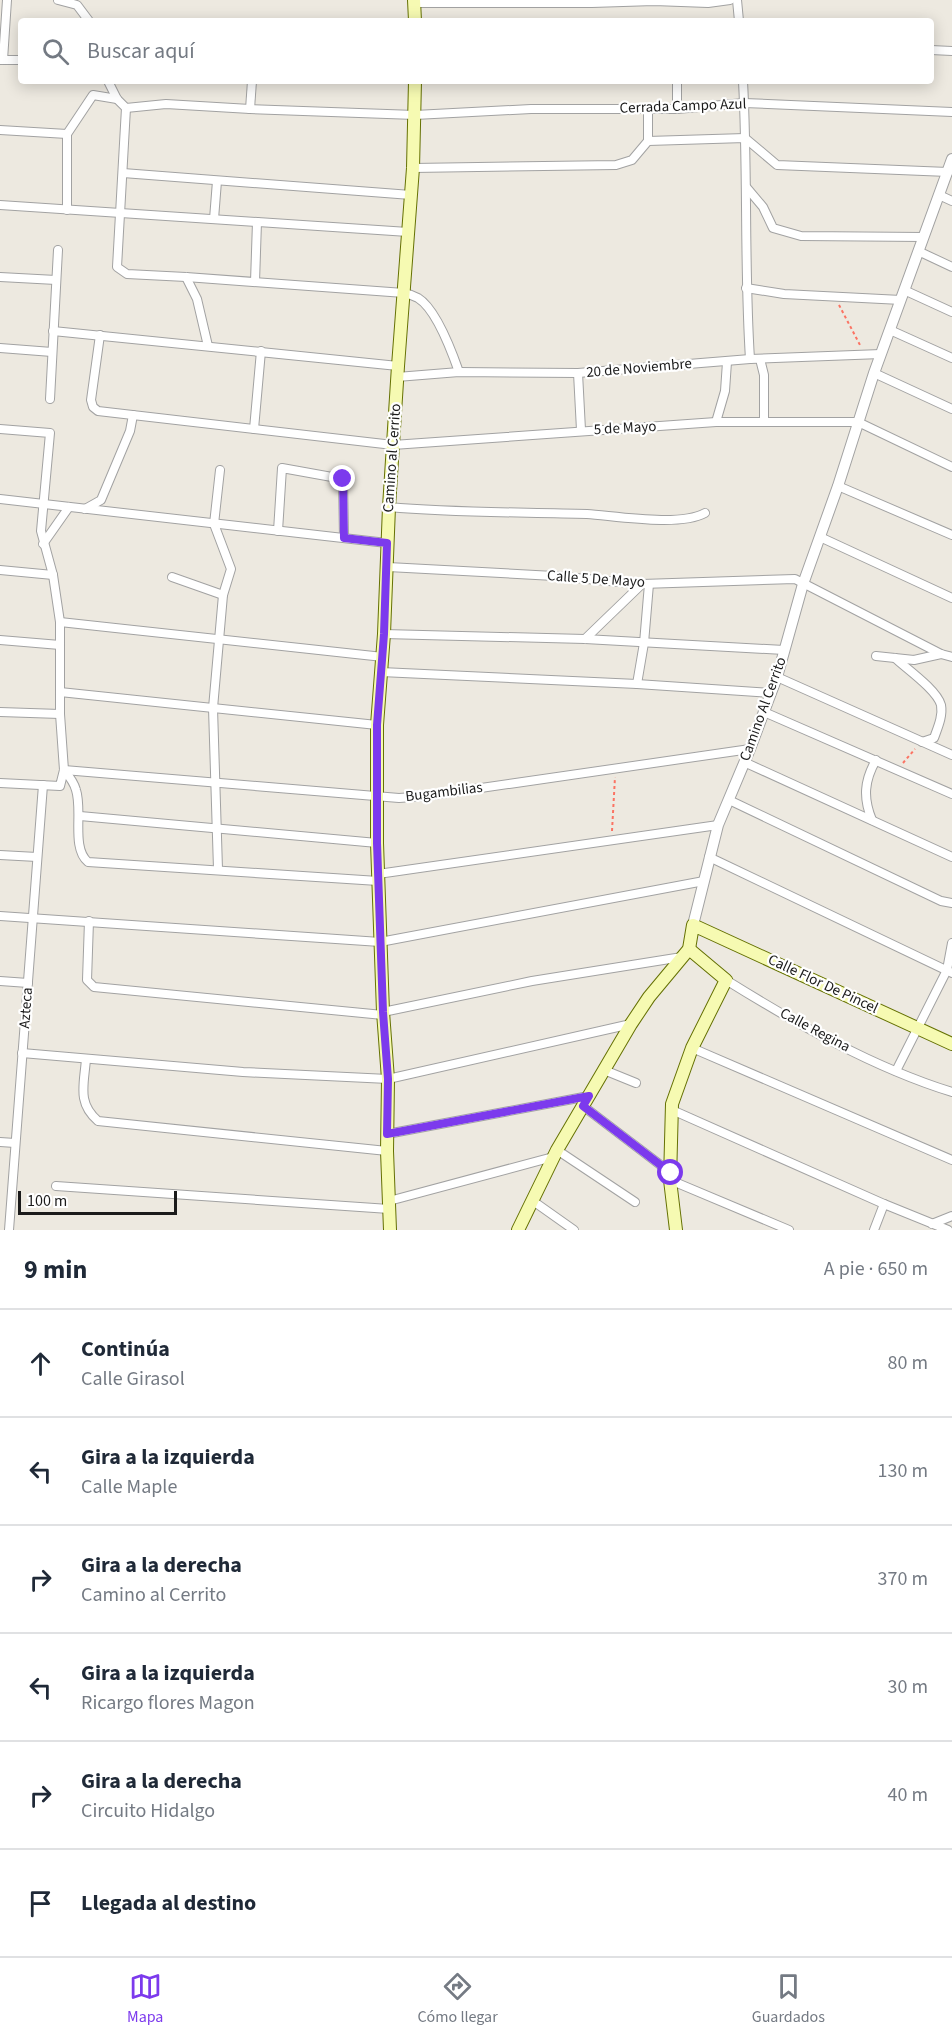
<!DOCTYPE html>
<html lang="es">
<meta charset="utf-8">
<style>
body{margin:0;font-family:"Source Sans 3",sans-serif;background:#f6f6f7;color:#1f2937}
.scale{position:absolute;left:18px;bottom:15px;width:159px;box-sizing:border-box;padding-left:6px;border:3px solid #1b1b1b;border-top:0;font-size:16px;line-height:21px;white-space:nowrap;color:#1b1b1b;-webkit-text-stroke:4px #fff;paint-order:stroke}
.stop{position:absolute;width:18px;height:18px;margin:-14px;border:4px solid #7c3aed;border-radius:50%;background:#fff}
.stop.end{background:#7c3aed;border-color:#fff;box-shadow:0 2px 6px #0008}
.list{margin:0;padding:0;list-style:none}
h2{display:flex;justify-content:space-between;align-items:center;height:78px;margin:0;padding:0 24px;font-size:26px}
h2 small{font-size:20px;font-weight:400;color:#747a83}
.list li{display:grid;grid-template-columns:39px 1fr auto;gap:18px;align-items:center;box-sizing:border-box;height:108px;padding:0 24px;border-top:2px solid #e0e1e3}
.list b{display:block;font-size:22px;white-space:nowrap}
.list p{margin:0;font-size:20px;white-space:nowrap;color:#747a83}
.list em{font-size:20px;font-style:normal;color:#747a83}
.icon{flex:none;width:33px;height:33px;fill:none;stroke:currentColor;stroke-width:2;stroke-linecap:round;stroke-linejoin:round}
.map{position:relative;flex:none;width:952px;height:1230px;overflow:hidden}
.search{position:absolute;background:#fff;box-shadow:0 3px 15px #0003;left:18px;right:18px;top:18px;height:66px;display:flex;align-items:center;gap:15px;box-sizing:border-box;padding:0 21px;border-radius:6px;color:#747a83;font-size:22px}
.sheet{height:726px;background:#fff}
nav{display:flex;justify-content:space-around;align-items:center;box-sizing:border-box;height:84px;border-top:2px solid #e0e1e3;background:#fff;font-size:16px;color:#747a83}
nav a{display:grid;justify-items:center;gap:3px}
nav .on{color:#7c3aed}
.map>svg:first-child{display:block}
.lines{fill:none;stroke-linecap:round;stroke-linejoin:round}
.minor-casing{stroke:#a2a2a2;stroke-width:10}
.tertiary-casing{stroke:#a2a2a2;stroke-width:12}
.secondary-casing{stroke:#657103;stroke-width:14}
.path{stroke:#fb7363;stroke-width:2;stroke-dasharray:3 3;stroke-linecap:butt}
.minor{stroke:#fff;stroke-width:8}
.tertiary{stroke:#fff;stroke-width:10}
.secondary{stroke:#f6fab2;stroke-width:12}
.route{stroke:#7c3aed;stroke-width:8}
.labels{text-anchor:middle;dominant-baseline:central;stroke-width:4.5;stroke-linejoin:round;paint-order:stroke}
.street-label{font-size:15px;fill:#1b1b1b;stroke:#fff}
</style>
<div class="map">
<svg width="952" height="1230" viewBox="0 0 952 1230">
<rect width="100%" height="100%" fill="#ede9e0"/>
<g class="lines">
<defs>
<g id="minor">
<path d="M58,0L77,5L89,21"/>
<path d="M737,0L739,21"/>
<path d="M414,3H592L654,1L708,3L730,0"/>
<path d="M931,50L952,51"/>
<path d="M0,60H21"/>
<path d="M3,60L7,0"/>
<path d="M108,81L117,99L126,108L117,267L127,274L186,277L404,293C409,294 414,296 418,298C436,309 452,352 459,372"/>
<path d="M743,81C748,174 744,266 750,359"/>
<path d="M126,108L166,104L250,109L415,115L531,109H677L744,103L952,112"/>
<path d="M250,109L252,81"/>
<path d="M677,109V81"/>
<path d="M648,110V141"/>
<path d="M0,130L67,134"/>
<path d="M413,168L616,165L632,160L648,141L745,138L777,165L948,172"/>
<path d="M123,173L411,195"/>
<path d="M747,188L763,207L773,228L801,236L924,237"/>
<path d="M939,195L952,201"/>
<path d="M0,205L408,232"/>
<path d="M67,210V134L93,95L117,99"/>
<path d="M214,219L217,181"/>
<path d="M918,251L952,267"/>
<path d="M0,277L56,280"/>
<path d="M186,277L197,299L208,346"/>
<path d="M255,282L257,222"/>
<path d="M746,288L784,294L901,300"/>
<path d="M904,290L952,312"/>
<path d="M890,330L952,358"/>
<path d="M53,331L398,366"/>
<path d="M100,335L91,400L93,407L98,411L393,445L716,422H858L952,467"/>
<path d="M0,348L52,352"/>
<path d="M760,359L764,375V421"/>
<path d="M578,373L581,430"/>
<path d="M874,373L952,409"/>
<path d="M397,377L459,372L578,373L750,359L881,354"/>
<path d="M50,399L58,250"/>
<path d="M716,422L725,391L727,362"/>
<path d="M0,429L50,433L41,531L53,575L60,622V714L64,770L60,786L0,783"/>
<path d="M254,429L261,351"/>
<path d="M838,486L952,535"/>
<path d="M0,499L387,543"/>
<path d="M389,507C455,513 521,512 587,514C616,516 680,527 705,513"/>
<path d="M85,509L101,500L130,431L133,415"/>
<path d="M278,531L282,468L343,479L344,538"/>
<path d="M820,537L952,598"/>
<path d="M43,544L69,507"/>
<path d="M388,567L554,576L642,584L795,579L941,654L952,657"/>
<path d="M0,570L53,575"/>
<path d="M172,577L223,595"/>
<path d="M60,622L383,657"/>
<path d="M384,634L585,639L784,650"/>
<path d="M585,639L642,584"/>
<path d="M0,640L60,645"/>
<path d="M876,656L914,660L941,654"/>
<path d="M895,658C907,669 937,690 941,705C943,716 938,727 934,738L922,742"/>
<path d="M381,672L637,684L771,693"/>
<path d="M777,677L952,755"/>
<path d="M637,684L644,643L649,584"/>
<path d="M60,692L377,725"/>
<path d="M0,712L60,714"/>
<path d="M764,712L952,794"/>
<path d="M744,762L952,857"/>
<path d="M64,770L399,798L426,796L750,749"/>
<path d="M64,770C69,776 74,782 76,790C83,811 71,848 88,862L378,881"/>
<path d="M729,800L941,901L952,903"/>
<path d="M80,816L377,843"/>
<path d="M872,820C863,798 864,781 876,760"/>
<path d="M0,855L37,857"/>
<path d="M709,857L952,973"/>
<path d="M218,869L213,708L223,595L231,569L214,524L220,470"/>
<path d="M378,874L718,825"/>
<path d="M0,916L380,942L704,881"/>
<path d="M89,921L87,980L94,987L383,1015"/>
<path d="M726,980C795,1023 874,1068 952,1092"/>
<path d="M0,981L28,983"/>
<path d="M383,1012L532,981L682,957"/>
<path d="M692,1048L952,1160"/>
<path d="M22,1053L243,1072L388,1079L631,1024"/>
<path d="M86,1059C84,1085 77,1103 98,1121L387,1151"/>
<path d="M604,1070L636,1083"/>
<path d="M896,1071L947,970L952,943"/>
<path d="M583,1106L671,1173"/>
<path d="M672,1110L884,1204L948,1230"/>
<path d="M387,1134L589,1096"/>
<path d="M0,1142L15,1143"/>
<path d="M557,1150L635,1202"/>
<path d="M670,1180L789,1230"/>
<path d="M56,1186L389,1209"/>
<path d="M389,1201L553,1157"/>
<path d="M533,1201L574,1230"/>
<path d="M932,1224L952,1216"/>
<path d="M9,1230L43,785"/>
<path d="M874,1230L884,1204"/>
</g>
<path id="tertiary" d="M693,925L718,825L750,749L777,677L803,584L838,486L874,373L952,159"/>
<g id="secondary">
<path d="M414,0L415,21"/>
<path d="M390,1230L387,1151L388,1079L383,1012L377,843V725L384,634L389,507L398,366L413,168L415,81"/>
<path d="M518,1230L557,1150L631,1024L649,997L689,949L693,925L952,1044"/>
<path d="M676,1230L670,1180L672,1104L692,1048L726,980L689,949"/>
</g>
</defs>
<use href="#minor" class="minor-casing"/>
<use href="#tertiary" class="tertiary-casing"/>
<use href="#secondary" class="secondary-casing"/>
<g class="path">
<path d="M839,305L860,345"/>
<path d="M903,763L915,749"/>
<path d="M612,831L615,777"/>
</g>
<use href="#minor" class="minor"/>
<use href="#tertiary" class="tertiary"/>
<use href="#secondary" class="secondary"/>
</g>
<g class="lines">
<path class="route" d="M343,479L344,538L387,543L384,634L377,725V843L383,1012L388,1079L387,1134L589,1096L583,1106L671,1173"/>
</g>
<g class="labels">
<g class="street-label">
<text transform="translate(683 106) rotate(-2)">Cerrada Campo Azul</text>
<text transform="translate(639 368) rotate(-5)">20 de Noviembre</text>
<text transform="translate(625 428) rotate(-3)">5 de Mayo</text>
<text transform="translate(392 458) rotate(-86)">Camino al Cerrito</text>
<text transform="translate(596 579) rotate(4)">Calle 5 De Mayo</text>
<text transform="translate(763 709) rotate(-70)">Camino Al Cerrito</text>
<text transform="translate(444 792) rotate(-7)">Bugambilias</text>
<text transform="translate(823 984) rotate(25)">Calle Flor De Pincel</text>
<text transform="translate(26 1008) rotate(-86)">Azteca</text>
<text transform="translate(815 1030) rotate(28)">Calle Regina</text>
</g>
</g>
</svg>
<div class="scale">100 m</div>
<div class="stop" style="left:671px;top:1173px"></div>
<div class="stop end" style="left:343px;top:479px"></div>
<div class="search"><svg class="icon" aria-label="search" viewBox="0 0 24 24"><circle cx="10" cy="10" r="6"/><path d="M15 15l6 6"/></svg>Buscar aquí</div>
</div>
<section class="sheet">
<h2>9 min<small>A pie · 650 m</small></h2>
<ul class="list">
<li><svg class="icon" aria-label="ahead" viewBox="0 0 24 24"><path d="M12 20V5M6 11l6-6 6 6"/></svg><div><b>Continúa</b><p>Calle Girasol</p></div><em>80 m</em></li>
<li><svg class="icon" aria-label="left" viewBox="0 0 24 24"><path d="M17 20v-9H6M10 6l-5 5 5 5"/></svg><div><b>Gira a la izquierda</b><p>Calle Maple</p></div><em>130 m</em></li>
<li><svg class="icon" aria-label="right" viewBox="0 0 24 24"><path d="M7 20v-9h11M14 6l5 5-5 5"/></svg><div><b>Gira a la derecha</b><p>Camino al Cerrito</p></div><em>370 m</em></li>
<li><svg class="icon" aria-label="left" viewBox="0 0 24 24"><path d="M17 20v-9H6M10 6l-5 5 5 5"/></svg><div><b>Gira a la izquierda</b><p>Ricargo flores Magon</p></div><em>30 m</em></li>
<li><svg class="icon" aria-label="right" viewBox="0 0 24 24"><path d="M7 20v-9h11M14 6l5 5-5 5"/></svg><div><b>Gira a la derecha</b><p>Circuito Hidalgo</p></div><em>40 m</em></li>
<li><svg class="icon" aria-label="arrive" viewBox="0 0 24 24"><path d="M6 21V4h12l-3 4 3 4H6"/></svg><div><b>Llegada al destino</b></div></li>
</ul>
</section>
<nav>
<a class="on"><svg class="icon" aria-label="map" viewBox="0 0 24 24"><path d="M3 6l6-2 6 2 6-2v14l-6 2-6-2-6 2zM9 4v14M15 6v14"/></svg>Mapa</a>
<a><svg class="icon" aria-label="directions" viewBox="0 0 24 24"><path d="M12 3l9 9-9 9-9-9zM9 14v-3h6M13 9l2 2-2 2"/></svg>Cómo llegar</a>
<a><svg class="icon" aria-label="saved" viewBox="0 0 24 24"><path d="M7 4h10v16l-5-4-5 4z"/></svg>Guardados</a>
</nav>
